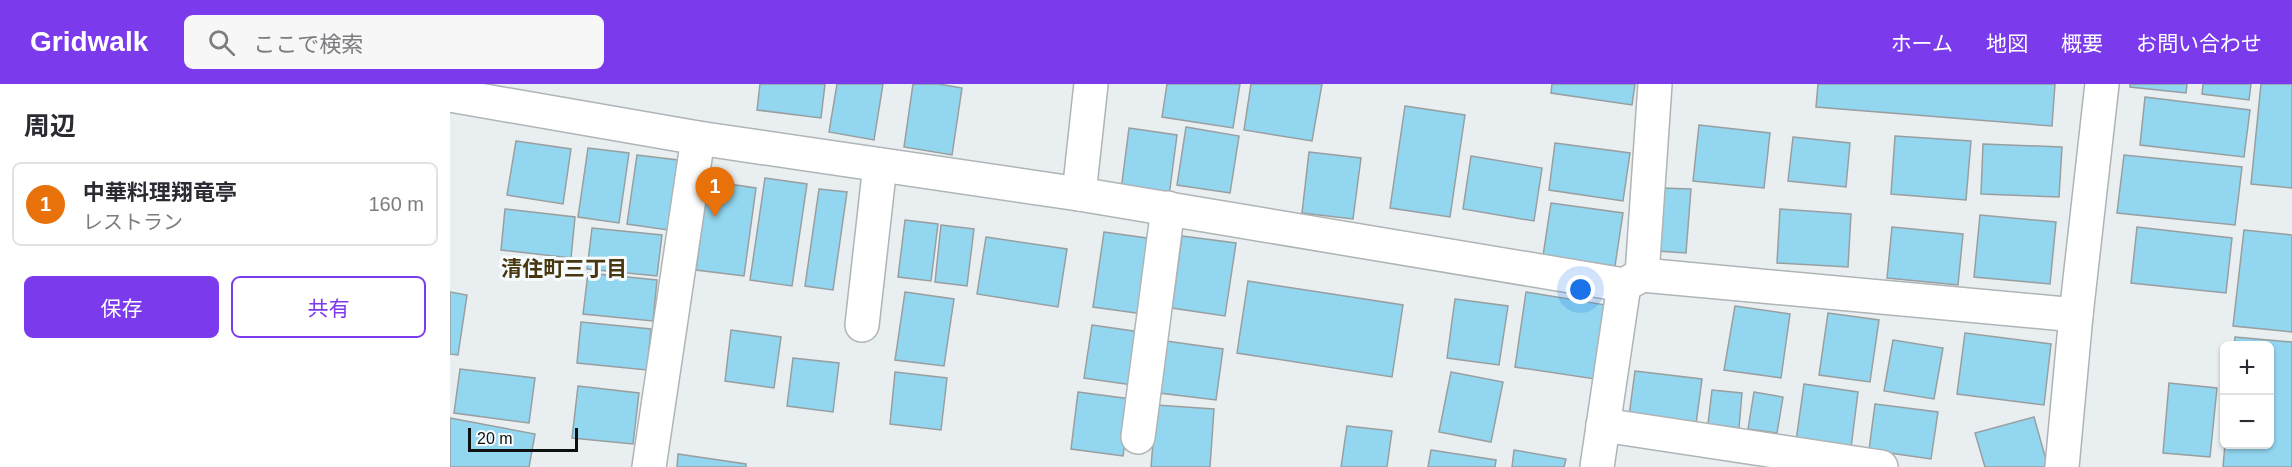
<!DOCTYPE html>
<html lang="ja">
<meta charset="utf-8">
<style>
body{margin:0;font-family:Arial,"Noto Sans JP",sans-serif;background:#f7f7f7;color:#2b2b33}
.controls{position:absolute;right:18px;bottom:18px;display:grid;overflow:hidden;border-radius:9px;box-shadow:0 2px 4px #0004}
.controls button{width:54px;height:54px;display:grid;place-items:center;padding:0;border:0;border-bottom:2px solid #e1e1e2;background:#fff;color:#2b2b33;font:30px sans-serif}
.scale{position:absolute;left:18px;bottom:15px;width:110px;box-sizing:border-box;padding-left:6px;border:3px solid #0e1011;border-top:0;font-size:16px;line-height:21px;white-space:nowrap;color:#0e1011;-webkit-text-stroke:4px #f6fcfe;paint-order:stroke}
.you{position:absolute;left:1131px;top:206px;width:21px;height:21px;margin:-15px;border:4px solid #fff;border-radius:50%;background:#1a73e8;box-shadow:0 0 0 9px #1a73e833}
.badge{display:grid;place-items:center;width:39px;height:39px;border-radius:50%;background:#7c3aed;color:#fff;font-size:20px;font-weight:700}
.pin{position:absolute;translate:-50% -50px;filter:drop-shadow(0 2px 3px #0008)}
.pin::after{content:'';position:absolute;top:32px;width:21px;height:18px;background:inherit;clip-path:polygon(0 0,100% 0,50% 100%)}
.list{margin:0;padding:0;list-style:none}
h2{display:flex;justify-content:space-between;align-items:center;height:78px;margin:0;padding:0 24px;font-size:26px}
h2 small{font-size:20px;font-weight:400;color:#7c7c81}
.list li{display:grid;grid-template-columns:39px 1fr auto;gap:18px;align-items:center;box-sizing:border-box;height:84px;margin:0 12px 12px;padding:0 12px;border:2px solid #e1e1e2;border-radius:9px}
.list b{display:block;font-size:22px;white-space:nowrap}
.list p{margin:0;font-size:20px;white-space:nowrap;color:#7c7c81}
.list em{font-size:20px;font-style:normal;color:#7c7c81}
.actions{display:flex;gap:12px;padding:18px 24px}
.actions a{flex:1;padding:14px 0;border:2px solid #7c3aed;border-radius:9px;text-align:center;font-size:21px;color:#7c3aed}
.actions .main{background:#7c3aed;color:#fff}
.icon{flex:none;width:33px;height:33px;fill:none;stroke:currentColor;stroke-width:2;stroke-linecap:round;stroke-linejoin:round}
.map{position:relative;flex:none;width:1842px;height:383px;overflow:hidden}
header{display:flex;align-items:center;gap:36px;box-sizing:border-box;height:84px;padding:0 30px;background:#7c3aed;color:#fff}
header strong{font-size:28px}
nav{display:flex;gap:33px;margin-inline-start:auto;font-size:21px}
.search{width:420px;height:54px;background:#f7f7f7;display:flex;align-items:center;gap:15px;box-sizing:border-box;padding:0 21px;border-radius:9px;color:#7c7c81;font-size:22px}
main{display:flex}
aside{flex:1;background:#fff}
.map>svg:first-child{display:block}
.building{fill:#92d6ef;stroke:#999fa1;stroke-width:1.5}
.lines{fill:none;stroke-linecap:round;stroke-linejoin:round}
.minor-casing{stroke:#afb4b6;stroke-width:36}
.minor{stroke:#fff;stroke-width:33}
.labels{text-anchor:middle;dominant-baseline:central;stroke-width:6;stroke-linejoin:round;paint-order:stroke}
.neighbourhood-label{font-size:21px;font-weight:bold;fill:#48370f;stroke:#f6fcfe}
</style>
<header>
<strong>Gridwalk</strong>
<div class="search"><svg class="icon" aria-label="search" viewBox="0 0 24 24"><circle cx="10" cy="10" r="6"/><path d="M15 15l6 6"/></svg>ここで検索</div>
<nav><a>ホーム</a><a>地図</a><a>概要</a><a>お問い合わせ</a></nav>
</header>
<main>
<aside>
<h2>周辺<small></small></h2>
<ul class="list">
<li><span class="badge" style="background:#e8710a">1</span><div><b>中華料理翔竜亭</b><p>レストラン</p></div><em>160 m</em></li>
</ul>
<div class="actions"><a class="main">保存</a><a>共有</a></div>
</aside>
<div class="map">
<svg width="1842" height="383" viewBox="0 0 1842 383">
<rect width="100%" height="100%" fill="#e9eef1"/>
<g class="building">
<path d="M310,0H375L371,34L307,26Z"/>
<path d="M387,0H433L424,56L379,48Z"/>
<path d="M463,0H489L512,4L502,71L454,63Z"/>
<path d="M717,0H790L783,44L712,33Z"/>
<path d="M801,0H872L862,57L794,46Z"/>
<path d="M1102,0H1185L1182,21L1101,9Z"/>
<path d="M1368,0H1605L1602,42L1366,23Z"/>
<path d="M1680,0H1737L1736,9L1680,3Z"/>
<path d="M1753,0H1801L1799,16L1752,10Z"/>
<path d="M1811,0H1842V104L1801,100Z"/>
<path d="M1695,13L1800,26L1794,73L1690,61Z"/>
<path d="M955,22L1015,31L1000,133L940,124Z"/>
<path d="M1249,41L1320,49L1314,104L1243,97Z"/>
<path d="M736,43L789,52L780,109L727,101Z"/>
<path d="M679,44L727,51L719,112L671,106Z"/>
<path d="M1445,52L1521,57L1516,116L1441,110Z"/>
<path d="M1343,53L1400,59L1396,103L1338,97Z"/>
<path d="M66,57L121,65L113,120L57,111Z"/>
<path d="M1105,59L1180,69L1173,117L1099,106Z"/>
<path d="M1533,60L1612,63L1609,113L1531,110Z"/>
<path d="M138,64L179,69L169,139L128,133Z"/>
<path d="M859,68L911,74L903,135L852,129Z"/>
<path d="M187,71L228,76L218,146L177,140Z"/>
<path d="M1674,71L1792,83L1785,141L1667,129Z"/>
<path d="M1021,72L1092,84L1084,137L1013,125Z"/>
<path d="M315,94L357,100L342,202L300,196Z"/>
<path d="M258,97L306,104L294,192L246,186Z"/>
<path d="M1212,104L1241,105L1236,169L1207,167Z"/>
<path d="M369,105L397,108L383,206L355,202Z"/>
<path d="M1101,119L1173,129L1165,182L1093,172Z"/>
<path d="M55,125L125,133L121,174L51,166Z"/>
<path d="M1330,125L1401,130L1398,183L1327,179Z"/>
<path d="M1530,131L1606,138L1600,200L1524,193Z"/>
<path d="M455,136L488,140L481,197L448,193Z"/>
<path d="M491,141L524,145L517,202L485,198Z"/>
<path d="M1442,143L1513,150L1508,201L1437,194Z"/>
<path d="M1687,143L1782,154L1776,209L1681,199Z"/>
<path d="M142,144L212,151L207,192L137,185Z"/>
<path d="M1794,146L1842,151V248L1783,242Z"/>
<path d="M654,148L704,155L693,230L643,223Z"/>
<path d="M732,152L786,159L775,232L722,224Z"/>
<path d="M536,153L617,165L608,223L527,210Z"/>
<path d="M138,189L207,196L203,237L133,230Z"/>
<path d="M798,197L953,221L942,293L787,269Z"/>
<path d="M0,208L17,211L8,271L0,270Z"/>
<path d="M455,208L504,215L494,282L445,276Z"/>
<path d="M1076,208L1156,221L1145,295L1065,283Z"/>
<path d="M1005,215L1058,222L1049,281L997,274Z"/>
<path d="M1285,222L1340,230L1331,294L1274,286Z"/>
<path d="M1378,229L1429,236L1420,298L1369,291Z"/>
<path d="M131,238L201,245L197,286L127,279Z"/>
<path d="M642,241L690,248L682,301L634,294Z"/>
<path d="M281,246L331,253L324,304L275,297Z"/>
<path d="M1515,249L1601,260L1594,321L1507,310Z"/>
<path d="M1785,253L1842,258V383H1773L1775,360H1820V262H1784Z"/>
<path d="M1443,256L1493,264L1484,315L1434,307Z"/>
<path d="M716,257L773,265L766,316L709,309Z"/>
<path d="M343,274L389,279L383,328L337,322Z"/>
<path d="M10,285L85,294L79,339L4,329Z"/>
<path d="M1185,287L1252,295L1246,340L1179,332Z"/>
<path d="M445,288L497,294L491,346L440,340Z"/>
<path d="M1001,288L1053,298L1041,358L989,348Z"/>
<path d="M1719,299L1767,304L1760,373L1713,369Z"/>
<path d="M1354,300L1408,308L1400,372L1345,364Z"/>
<path d="M128,302L189,309L183,360L122,354Z"/>
<path d="M1262,306L1292,309L1289,344L1258,340Z"/>
<path d="M628,308L681,315L673,372L621,365Z"/>
<path d="M1304,308L1333,313L1327,349L1298,345Z"/>
<path d="M1425,320L1488,328L1481,375L1419,366Z"/>
<path d="M706,321L764,325L760,383H701Z"/>
<path d="M1584,333L1598,383H1535L1525,349Z"/>
<path d="M0,334L85,350L79,383H0Z"/>
<path d="M897,342L942,347L937,383H891Z"/>
<path d="M981,366L1046,376L1045,383H978Z"/>
<path d="M1064,366L1116,375L1114,383H1062Z"/>
<path d="M228,370L296,380V383H227Z"/>
</g>
<g class="lines">
<defs>
<g id="minor">
<path d="M0,11L248,54L629,110L1174,201L1192,191L1626,231"/>
<path d="M629,110L641,0"/>
<path d="M1192,191L1205,0"/>
<path d="M412,241L430,81"/>
<path d="M1153,341L1431,383"/>
<path d="M688,353L718,124"/>
<path d="M199,383L248,54"/>
<path d="M1147,383L1174,201"/>
<path d="M1612,383L1626,231L1652,0"/>
</g>
</defs>
<use href="#minor" class="minor-casing"/>
<use href="#minor" class="minor"/>
</g>
<g class="labels">
<g class="neighbourhood-label">
<text x="114" y="184">清住町三丁目</text>
</g>
</g>
</svg>
<div class="controls">
<button>+</button>
<button>−</button>
</div>
<div class="scale">20 m</div>
<div class="you"></div>
<div class="pin badge" style="left:265px;top:133px;background:#e8710a">1</div>
</div>
</main>
